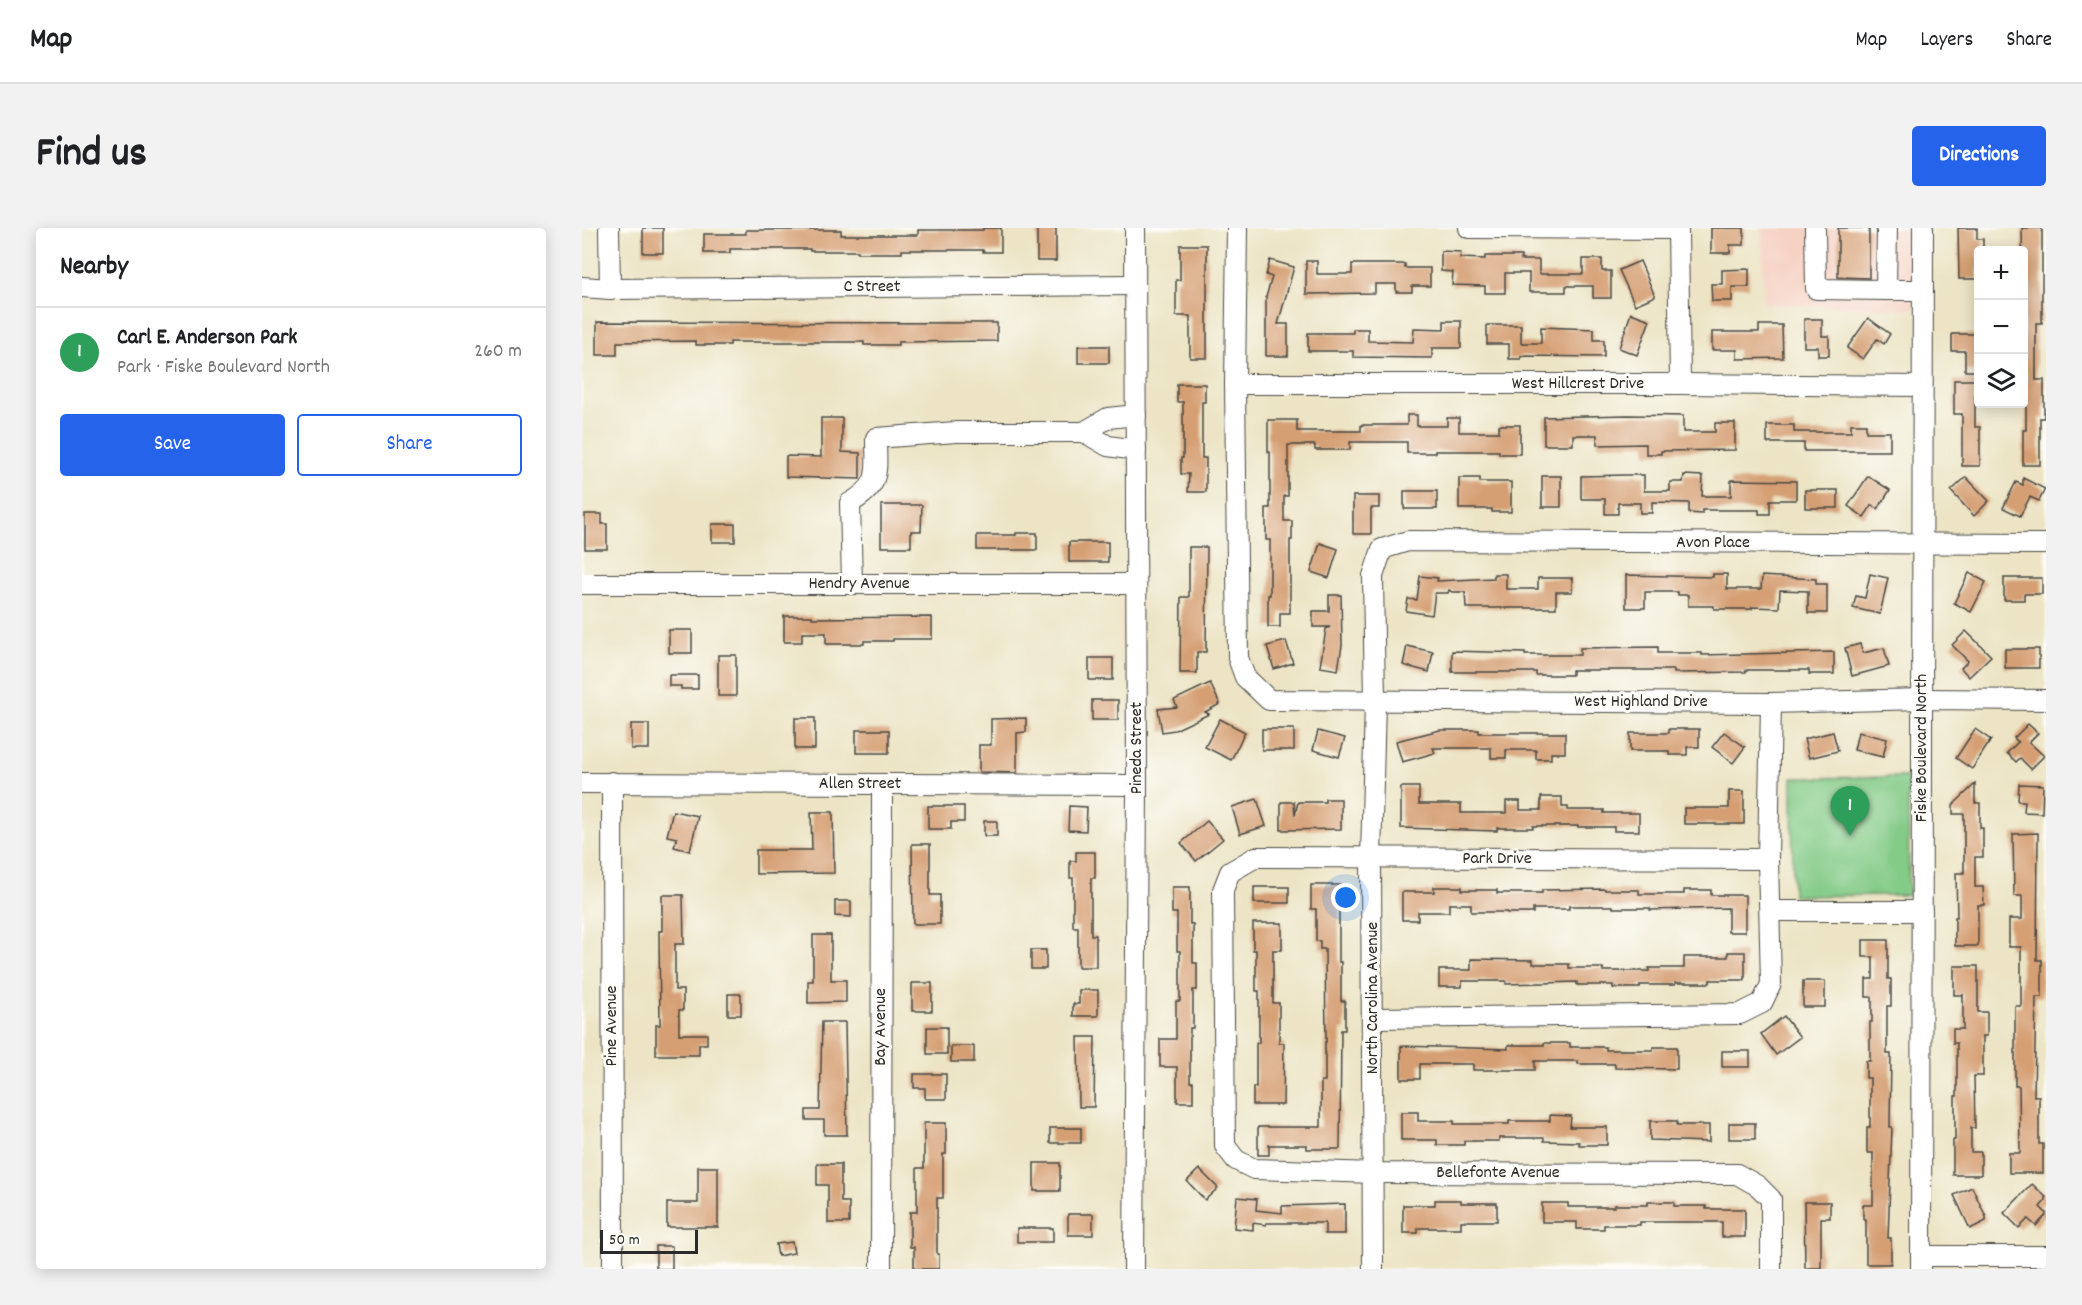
<!DOCTYPE html>
<meta charset="utf-8">
<style>
body{margin:0;font-family:Dekko,sans-serif;background:#f2f2f2;color:#202124}
.controls{position:absolute;right:18px;top:18px;display:grid;overflow:hidden;border-radius:6px;box-shadow:0 3px 15px #0003}
.controls button{width:54px;height:54px;display:grid;place-items:center;padding:0;border:0;border-bottom:2px solid #e0e0e0;background:#fff;color:#202124;font:30px sans-serif}
.scale{position:absolute;left:18px;bottom:15px;width:98px;box-sizing:border-box;padding-left:6px;border:3px solid #2b2b2b;border-top:0;font-size:16px;line-height:21px;white-space:nowrap;color:#2b2b2b;-webkit-text-stroke:4px #fdfcf7;paint-order:stroke}
.you{position:absolute;left:764px;top:670px;width:21px;height:21px;margin:-15px;border:4px solid #fff;border-radius:50%;background:#1a73e8;box-shadow:0 0 0 9px #1a73e833}
.badge{display:grid;place-items:center;width:39px;height:39px;border-radius:50%;background:#2563eb;color:#fff;font-size:20px;font-weight:700}
.pin{position:absolute;translate:-50% -50px;filter:drop-shadow(0 2px 3px #0008)}
.pin::after{content:'';position:absolute;top:32px;width:21px;height:18px;background:inherit;clip-path:polygon(0 0,100% 0,50% 100%)}
.list{margin:0;padding:0;list-style:none}
h2{display:flex;justify-content:space-between;align-items:center;height:78px;margin:0;padding:0 24px;font-size:26px}
h2 small{font-size:20px;font-weight:400;color:#757577}
.list li{display:grid;grid-template-columns:39px 1fr auto;gap:18px;align-items:center;box-sizing:border-box;height:90px;padding:0 24px;border-top:2px solid #e0e0e0}
.list b{display:block;font-size:22px;white-space:nowrap}
.list p{margin:0;font-size:20px;white-space:nowrap;color:#757577}
.list em{font-size:20px;font-style:normal;color:#757577}
.actions{display:flex;gap:12px;padding:18px 24px}
.actions a{flex:1;padding:14px 0;border:2px solid #2563eb;border-radius:6px;text-align:center;font-size:21px;color:#2563eb}
.actions .main{background:#2563eb;color:#fff}
.icon{flex:none;width:33px;height:33px;fill:none;stroke:currentColor;stroke-width:2;stroke-linecap:round;stroke-linejoin:round}
.map{position:relative;flex:none;width:1464px;height:1041px;overflow:hidden;border-radius:6px}
header{display:flex;align-items:center;gap:36px;box-sizing:border-box;height:84px;padding:0 30px;background:#fff;border-bottom:2px solid #e0e0e0}
header strong{font-size:28px}
nav{display:flex;gap:33px;margin-inline-start:auto;font-size:21px}
.intro{display:flex;align-items:center;justify-content:space-between;box-sizing:border-box;height:144px;padding:0 36px}
h1{margin:0;font-size:42px}
.button{padding:15px 27px;border-radius:6px;background:#2563eb;color:#fff;font-size:21px;font-weight:700}
main{display:flex;gap:36px;padding:0 36px}
aside{flex:1;background:#fff;border-radius:6px;box-shadow:0 3px 15px #0003}
.map>svg:first-child{display:block}
.built{fill:#f6d2c4}
.green{fill:#83cb87;stroke:#577b59;stroke-width:1.5}
.building{fill:#d59f73}
.lines{fill:none;stroke-linecap:round;stroke-linejoin:round}
.minor-casing{stroke:#484742;stroke-width:22}
.minor{stroke:#fff;stroke-width:20}
.labels{text-anchor:middle;dominant-baseline:central;stroke-width:6;stroke-linejoin:round;paint-order:stroke}
.street-label{font-size:18px;fill:#2b2b2b;stroke:#fdfcf7}
</style>
<header>
<strong>Map</strong>
<nav><a>Map</a><a>Layers</a><a>Share</a></nav>
</header>
<div class="intro"><h1>Find us</h1><a class="button">Directions</a></div>
<main>
<aside>
<h2>Nearby<small></small></h2>
<ul class="list">
<li><span class="badge" style="background:#2e9e5b">1</span><div><b>Carl E. Anderson Park</b><p>Park · Fiske Boulevard North</p></div><em>260 m</em></li>
</ul>
<div class="actions"><a class="main">Save</a><a>Share</a></div>
</aside>
<div class="map">
<svg width="1464" height="1041" viewBox="0 0 1464 1041">
<rect width="100%" height="100%" fill="#fdfcf7"/>
<filter id="ink" filterUnits="userSpaceOnUse"><feTurbulence type="fractalNoise" baseFrequency=".0167" numOctaves="2"/><feDisplacementMap in="SourceGraphic" scale="12" xChannelSelector="R" yChannelSelector="G"/><feConvolveMatrix kernelMatrix="1 2 1 2 8 2 1 2 1" color-interpolation-filters="sRGB"/></filter>
<filter id="wash" filterUnits="userSpaceOnUse"><feTurbulence type="fractalNoise" baseFrequency=".008" numOctaves="4" result="noise"/><feDisplacementMap in="SourceGraphic" scale="24" xChannelSelector="R" yChannelSelector="G"/><feGaussianBlur stdDeviation="1.35" result="paint"/><feColorMatrix in="noise" values="0 0 0 0 0 0 0 0 0 0 0 0 0 0 0 0 0 1.4 0 .05"/><feComposite in="paint" operator="in"/></filter>
<g filter="url(#wash)">
<rect width="100%" height="100%" fill="#ece4c5"/>
<path class="built" d="M1180,0H1335L1334,81L1182,76Z"/>
<path class="green" d="M1326,549L1327,667L1211,668L1210,550Z"/>
<g id="blocks">
<g class="building">
<rect x="61" y="0" width="20" height="25"/>
<path d="M401,0H419V24H401V22H320V25H276V23H228V21H148V25H122V6H164V2H259V7H336V2H401Z"/>
<rect x="455" y="0" width="19" height="33"/>
<path d="M1129,0H1162V17H1148V25H1129Z"/>
<path d="M1256,0H1287V50L1256,49Z"/>
<path d="M1376,0H1395V11H1401V22H1396V51H1377Z"/>
<path d="M1440,0H1460V95H1454V152H1462V190H1458V237H1441V202H1444V143H1442Z"/>
<path d="M598,17H625V130H608V88H594V52H598Z"/>
<path d="M859,23L879,24L878,30L903,31V28H939V32H957V46H1001V31H1020V43H1029V70H1011V58H984V64H947V45H923V65H903V58L870,57L871,44L859,43Z"/>
<path d="M688,32L712,39L696,96H706V128H684V69L690,49L684,47Z"/>
<path d="M724,33H735V46H770V36H823V40H848V58H830V64H814V56H793V65L724,66Z"/>
<path d="M1058,33L1073,68L1053,77L1037,42Z"/>
<path d="M1167,41V59H1150V73H1130L1129,56H1140V42Z"/>
<path d="M1049,85L1068,92L1055,127L1037,120Z"/>
<path d="M1286,90L1308,106L1302,116L1295,111L1281,131L1265,120Z"/>
<path d="M1222,91H1240V108H1247V128H1236V119H1222Z"/>
<path d="M862,93H879V120H850V130L771,129V123H726V105H771V101H786V113L831,114L832,100L862,101Z"/>
<path d="M15,94L415,95V113L316,114V117H282V114H148V117H114V113L35,114V127H15Z"/>
<path d="M905,97H939V115H959V99L1012,101V112H1022V129L939,128V131H927V116H905Z"/>
<path d="M1177,97H1200L1201,130L1155,131V122H1130V104H1177Z"/>
<path d="M1370,106H1396V143H1383V123H1370Z"/>
<rect x="496" y="118" width="31" height="17"/>
<path d="M1372,152H1393V199H1398V238H1380V186H1372Z"/>
<path d="M595,156H623V174H620V230H624V264H606L607,246H599V230H601V174H595Z"/>
<path d="M825,187H835V198H865V190H877V204H917V197H938V226H917V223H853V225H825V214H768V222H733V217H706V268H702V293H710V312H708V385H698V399H686V367H688V312H684V280H688V224H686V192H715V203H779V197H825Z"/>
<path d="M1045,187L1101,188V204H1133V195H1153V222L1079,223V226H1064V216L1015,217V207H991V217H962V189Z"/>
<path d="M239,190H260V224L278,225V251L204,249V228L239,229Z"/>
<path d="M1269,196H1284V204H1308V223H1222V215H1185V197H1212V204H1269Z"/>
<path d="M1044,247H1062V263H1088V254H1101L1102,247L1121,248L1120,268H1149V252L1214,253V272H1188V286H1177V282H1120V286L1107,285V275L1070,274V285H1058V275H1036V286H1023V271H999V248Z"/>
<rect x="960" y="248" width="19" height="31"/>
<path d="M1286,248L1308,262L1296,281L1290,277L1282,289L1266,278Z"/>
<path d="M1384,249L1407,273L1392,288L1369,263Z"/>
<path d="M877,250H898V254H929V284H910V281H877Z"/>
<path d="M1441,250L1463,261L1457,273L1448,269L1438,288L1421,280L1434,254L1441,257Z"/>
<rect x="1223" y="262" width="33" height="18"/>
<rect x="822" y="263" width="33" height="18"/>
<path d="M771,268H797V280H789V306H771Z"/>
<path d="M299,277H340L339,303H329V319H299Z"/>
<path d="M3,286H20V296H25V321H3Z"/>
<rect x="130" y="296" width="23" height="18"/>
<path d="M434,305H455V322H395V307H434Z"/>
<rect x="487" y="314" width="39" height="20"/>
<path d="M738,315L756,321L747,350L729,344Z"/>
<path d="M607,319H625L624,424H615V445H598L599,369H607Z"/>
<path d="M1387,345L1404,354L1389,384L1372,375Z"/>
<path d="M912,346H924V361H956V350H990V364H974V380H884L883,364H870L867,362L866,365H853L850,387L824,383L826,371L835,372L838,348L856,350L855,353L912,350Z"/>
<path d="M1131,346H1145V361H1179L1180,348L1234,351V356H1245V385H1226V363L1198,362L1197,380L1170,379V381H1132V378H1106V367H1096V364H1063V380H1044V347L1131,349Z"/>
<path d="M1288,346L1306,350L1298,386L1271,380L1274,368L1283,370Z"/>
<path d="M1422,350H1460V366H1442V372H1422Z"/>
<path d="M747,367H759L760,417L756,442L738,439L744,401L748,399H731V383H747Z"/>
<path d="M202,388H230V390L350,389V411H311V413H282V416H244V405H220V414H202Z"/>
<rect x="87" y="402" width="23" height="23"/>
<path d="M1384,403L1409,428L1387,449L1379,440L1386,433L1370,417Z"/>
<path d="M704,413L711,435L692,441L685,418Z"/>
<path d="M1278,416L1281,425L1302,420L1307,438L1270,448L1263,420Z"/>
<path d="M825,418L851,424L847,444L821,437Z"/>
<path d="M1076,419V425H1120V427L1252,424V446H1227V442H1164V444L1092,445V442H990V447H954V444H870V423L943,425V427H998V420Z"/>
<rect x="1423" y="421" width="34" height="19"/>
<rect x="136" y="427" width="18" height="41"/>
<rect x="507" y="430" width="24" height="22"/>
<path d="M87,447H116V461H99V458H87Z"/>
<path d="M628,455L638,476L623,484L627,486L593,502L580,504L576,481L595,479L592,472Z"/>
<rect x="510" y="472" width="26" height="20"/>
<rect x="213" y="490" width="20" height="31"/>
<path d="M444,490V504L435,505V545L397,544V517H409V491Z"/>
<path d="M638,491L663,504L649,532L623,519Z"/>
<rect x="49" y="496" width="18" height="25"/>
<path d="M1446,496L1456,505L1447,514L1462,528L1449,541L1438,530L1434,534L1425,525L1436,514L1432,510Z"/>
<rect x="680" y="501" width="32" height="21"/>
<path d="M1087,501H1117V519H1105V527H1087V523H1048V505H1087Z"/>
<path d="M1393,501L1409,512L1390,541L1374,530Z"/>
<rect x="274" y="502" width="33" height="23"/>
<path d="M858,502H897V505H983V525H969V531H954V522H924V530H909V520H851L853,525L820,534L814,513Z"/>
<path d="M736,503L763,510L757,529L731,522Z"/>
<path d="M1142,504L1163,519L1151,535L1130,519Z"/>
<path d="M1251,504L1256,523L1227,530L1222,511Z"/>
<path d="M1276,504L1305,511L1301,529L1272,522Z"/>
<path d="M1393,556V575H1398V600H1401V629H1393V659H1401L1402,677H1396V718H1373V689H1375L1374,645H1382V586H1371V577Z"/>
<path d="M1437,556L1461,557L1460,585L1442,584L1443,573H1436Z"/>
<path d="M819,559H837V576H879V585H924V573H938V582H959V569H980V579H986V582H1022V585H1057V603H1032V599H996V598H951V600H915V603L819,600Z"/>
<path d="M1147,563H1162V596H1102V580H1147Z"/>
<path d="M675,571L684,598L658,606L650,579Z"/>
<path d="M743,571H759V601L699,602V574H712L713,587L716,574H743Z"/>
<path d="M346,578H382V594H369V601H346Z"/>
<path d="M487,578L505,579L504,603L486,602Z"/>
<path d="M91,583L116,588L108,623L92,619L95,610L85,608Z"/>
<path d="M229,584H251L252,645L174,646V622H230Z"/>
<rect x="402" y="593" width="13" height="15"/>
<path d="M625,593L641,611L614,633L599,615Z"/>
<path d="M1456,605L1455,732H1460V769H1454L1452,868H1457V916H1461V945H1427V925H1438L1437,858H1433V778H1439V719H1427V691H1440V668H1432L1431,606Z"/>
<path d="M330,616H348V667H358V696H331Z"/>
<path d="M494,624H513V650H509V707H514V739H496V699H491V650H488V633H494Z"/>
<path d="M729,657H759V675H757V734H759V773H763V802H759L758,921H725V917H687V927H676V899H739V853H743V814H744L743,721H738V713H734V681H729Z"/>
<path d="M590,659H608V696H611V735H615V762H611V800H608V854H611V874H595V839H578V811H594V773H598V723H595V685H590Z"/>
<rect x="672" y="659" width="35" height="16"/>
<path d="M852,659H880V662H915V665H960V662L1023,661V662H1057V666H1102V662H1129V667H1163V704H1146V680L1068,682V680H1031V678H987V681H951V685H925V684H889V676H867V684H836V692H820V664H852Z"/>
<path d="M80,667H101L102,716H93V762H101V782H97V806H125V816H117V827H74V797H78L77,703H80Z"/>
<path d="M253,673H269V689L253,688Z"/>
<path d="M671,695H700V722H691V775H697V815H702L701,877H671V859H674V815H677V763H674V722H671Z"/>
<path d="M231,707H249V752H264V774L226,775V753H231Z"/>
<path d="M1281,712H1306V751H1309V778H1305V826H1309L1308,899H1310L1306,1010H1309V1036H1284V991H1281V977H1291V925H1285V899H1288V850H1284V833H1288V794H1290V769H1284V751H1291V729H1281Z"/>
<rect x="449" y="722" width="15" height="19"/>
<path d="M1146,724H1163V752H1128V755H1093V757H1058V760H1031V757H995V754L924,756V753H880V759H857V742H889V731L951,732V736H987V740H1021V743H1067V740H1102V729H1146Z"/>
<path d="M1372,738H1396V784H1405V808H1401V848H1392L1393,900H1389V924H1399V947H1371V912H1373V868H1375V815H1371V801H1381V767H1372Z"/>
<rect x="1221" y="753" width="22" height="26"/>
<rect x="330" y="755" width="20" height="28"/>
<path d="M497,762H516V788H491V776H497Z"/>
<rect x="146" y="766" width="13" height="21"/>
<path d="M1202,788L1218,809L1194,827L1179,806Z"/>
<path d="M240,794H263L265,907H242V892H224V882H238Z"/>
<rect x="345" y="799" width="20" height="27"/>
<path d="M496,809H513L512,879H497Z"/>
<path d="M962,815H988V819H1024V822H1071V819H1095V841L1033,840V836H996V833H953V842H891V836H838V851H819V818L926,821V817H962Z"/>
<rect x="369" y="818" width="23" height="16"/>
<rect x="1140" y="823" width="28" height="16"/>
<path d="M332,846H364V871H343V860H332Z"/>
<path d="M819,884H836V893H872V896H927V893H968V887L989,888L988,899H1025V917H997V914L962,913V910H917V913H882V917H855V912H819Z"/>
<path d="M1068,893H1095V897H1127V914L1068,912Z"/>
<path d="M342,895H364V926H361V970H355V1026H357V1041H332V1019H328V984H335V940H342Z"/>
<rect x="1147" y="895" width="26" height="16"/>
<rect x="468" y="900" width="31" height="15"/>
<rect x="452" y="935" width="26" height="28"/>
<path d="M235,936H259V974H267V995H246V957H235Z"/>
<path d="M116,939H136V999H85V975H116Z"/>
<path d="M617,941L636,960L623,972L605,953Z"/>
<path d="M1450,956L1464,969V972L1458,979L1464,985V987L1454,998L1446,991L1437,1000L1422,985Z"/>
<path d="M1390,959L1404,989V993L1388,1001L1372,967Z"/>
<path d="M655,969L675,971L674,982L700,985V978L763,976V1006H743V995H684V997L671,995V1002L652,1000Z"/>
<path d="M853,972H879V975H915V993H879V1000H836V1005H821V977H853Z"/>
<path d="M1066,974H1092V978H1124V981H1163V1009H1140V994H1058V997H1022V1001H995V994H960V975H986V979H1032V977H1066Z"/>
<path d="M1222,974H1248V990H1239V1040H1223Z"/>
<rect x="486" y="986" width="25" height="21"/>
<rect x="435" y="1000" width="36" height="14"/>
<path d="M210,1014L212,1025L196,1028L194,1016Z"/>
<rect x="74" y="1018" width="16" height="23"/>
</g>
</g>
</g>
<g filter="url(#ink)">
<use href="#blocks" fill-opacity="0" stroke="#484742" stroke-width="1.5"/>
<g class="lines">
<defs>
<g id="minor">
<path d="M27,0L28,61"/>
<path d="M655,0L653,156L656,430L663,449L687,472L1189,475L1340,471L1464,472"/>
<path d="M887,0L1096,1"/>
<path d="M1096,0L1098,156"/>
<path d="M1233,0L1234,61L1304,62"/>
<path d="M1305,0L1304,62H1341"/>
<path d="M0,59L28,61L553,57"/>
<path d="M653,156H1098L1340,158"/>
<path d="M502,204L526,190L554,187"/>
<path d="M0,356H554"/>
<path d="M270,356L268,275C300,257 294,243 294,210L374,204H502L526,218L554,222"/>
<path d="M30,554L31,1041"/>
<path d="M0,555L555,557"/>
<path d="M1186,631L674,629L648,644L641,662L643,918L654,932L672,941L792,945L1155,946L1176,958L1189,971V1041"/>
<path d="M1188,683H1340"/>
<path d="M791,790L1158,786L1180,775L1189,756L1186,631L1189,475"/>
<path d="M1339,1028H1464"/>
<path d="M299,1041L300,557"/>
<path d="M552,1041L555,557L553,0"/>
<path d="M791,1041L789,631L793,474L791,348L800,321L826,313L1464,316"/>
<path d="M1339,1041L1341,0"/>
</g>
</defs>
<use href="#minor" class="minor-casing"/>
<use href="#minor" class="minor"/>
</g>
</g>
<g class="labels">
<g class="street-label">
<text x="290" y="59">C Street</text>
<text x="996" y="156">West Hillcrest Drive</text>
<text x="1131" y="315">Avon Place</text>
<text x="277" y="356">Hendry Avenue</text>
<text x="1059" y="474">West Highland Drive</text>
<text transform="translate(555 520) rotate(-90)">Pineda Street</text>
<text transform="translate(1340 520) rotate(-90)">Fiske Boulevard North</text>
<text x="278" y="556">Allen Street</text>
<text x="915" y="631">Park Drive</text>
<text transform="translate(791 770) rotate(-90)">North Carolina Avenue</text>
<text transform="translate(30 798) rotate(-90)">Pine Avenue</text>
<text transform="translate(299 799) rotate(-90)">Bay Avenue</text>
<text x="916" y="945">Bellefonte Avenue</text>
</g>
</g>
</svg>
<div class="controls">
<button>+</button>
<button>−</button>
<button><svg class="icon" aria-label="layers" viewBox="0 0 24 24"><path d="M12 4l9 5-9 5-9-5zM3 14l9 5 9-5"/></svg></button>
</div>
<div class="scale">50 m</div>
<div class="you"></div>
<div class="pin badge" style="left:1268px;top:608px;background:#2e9e5b">1</div>
</div>
</main>
